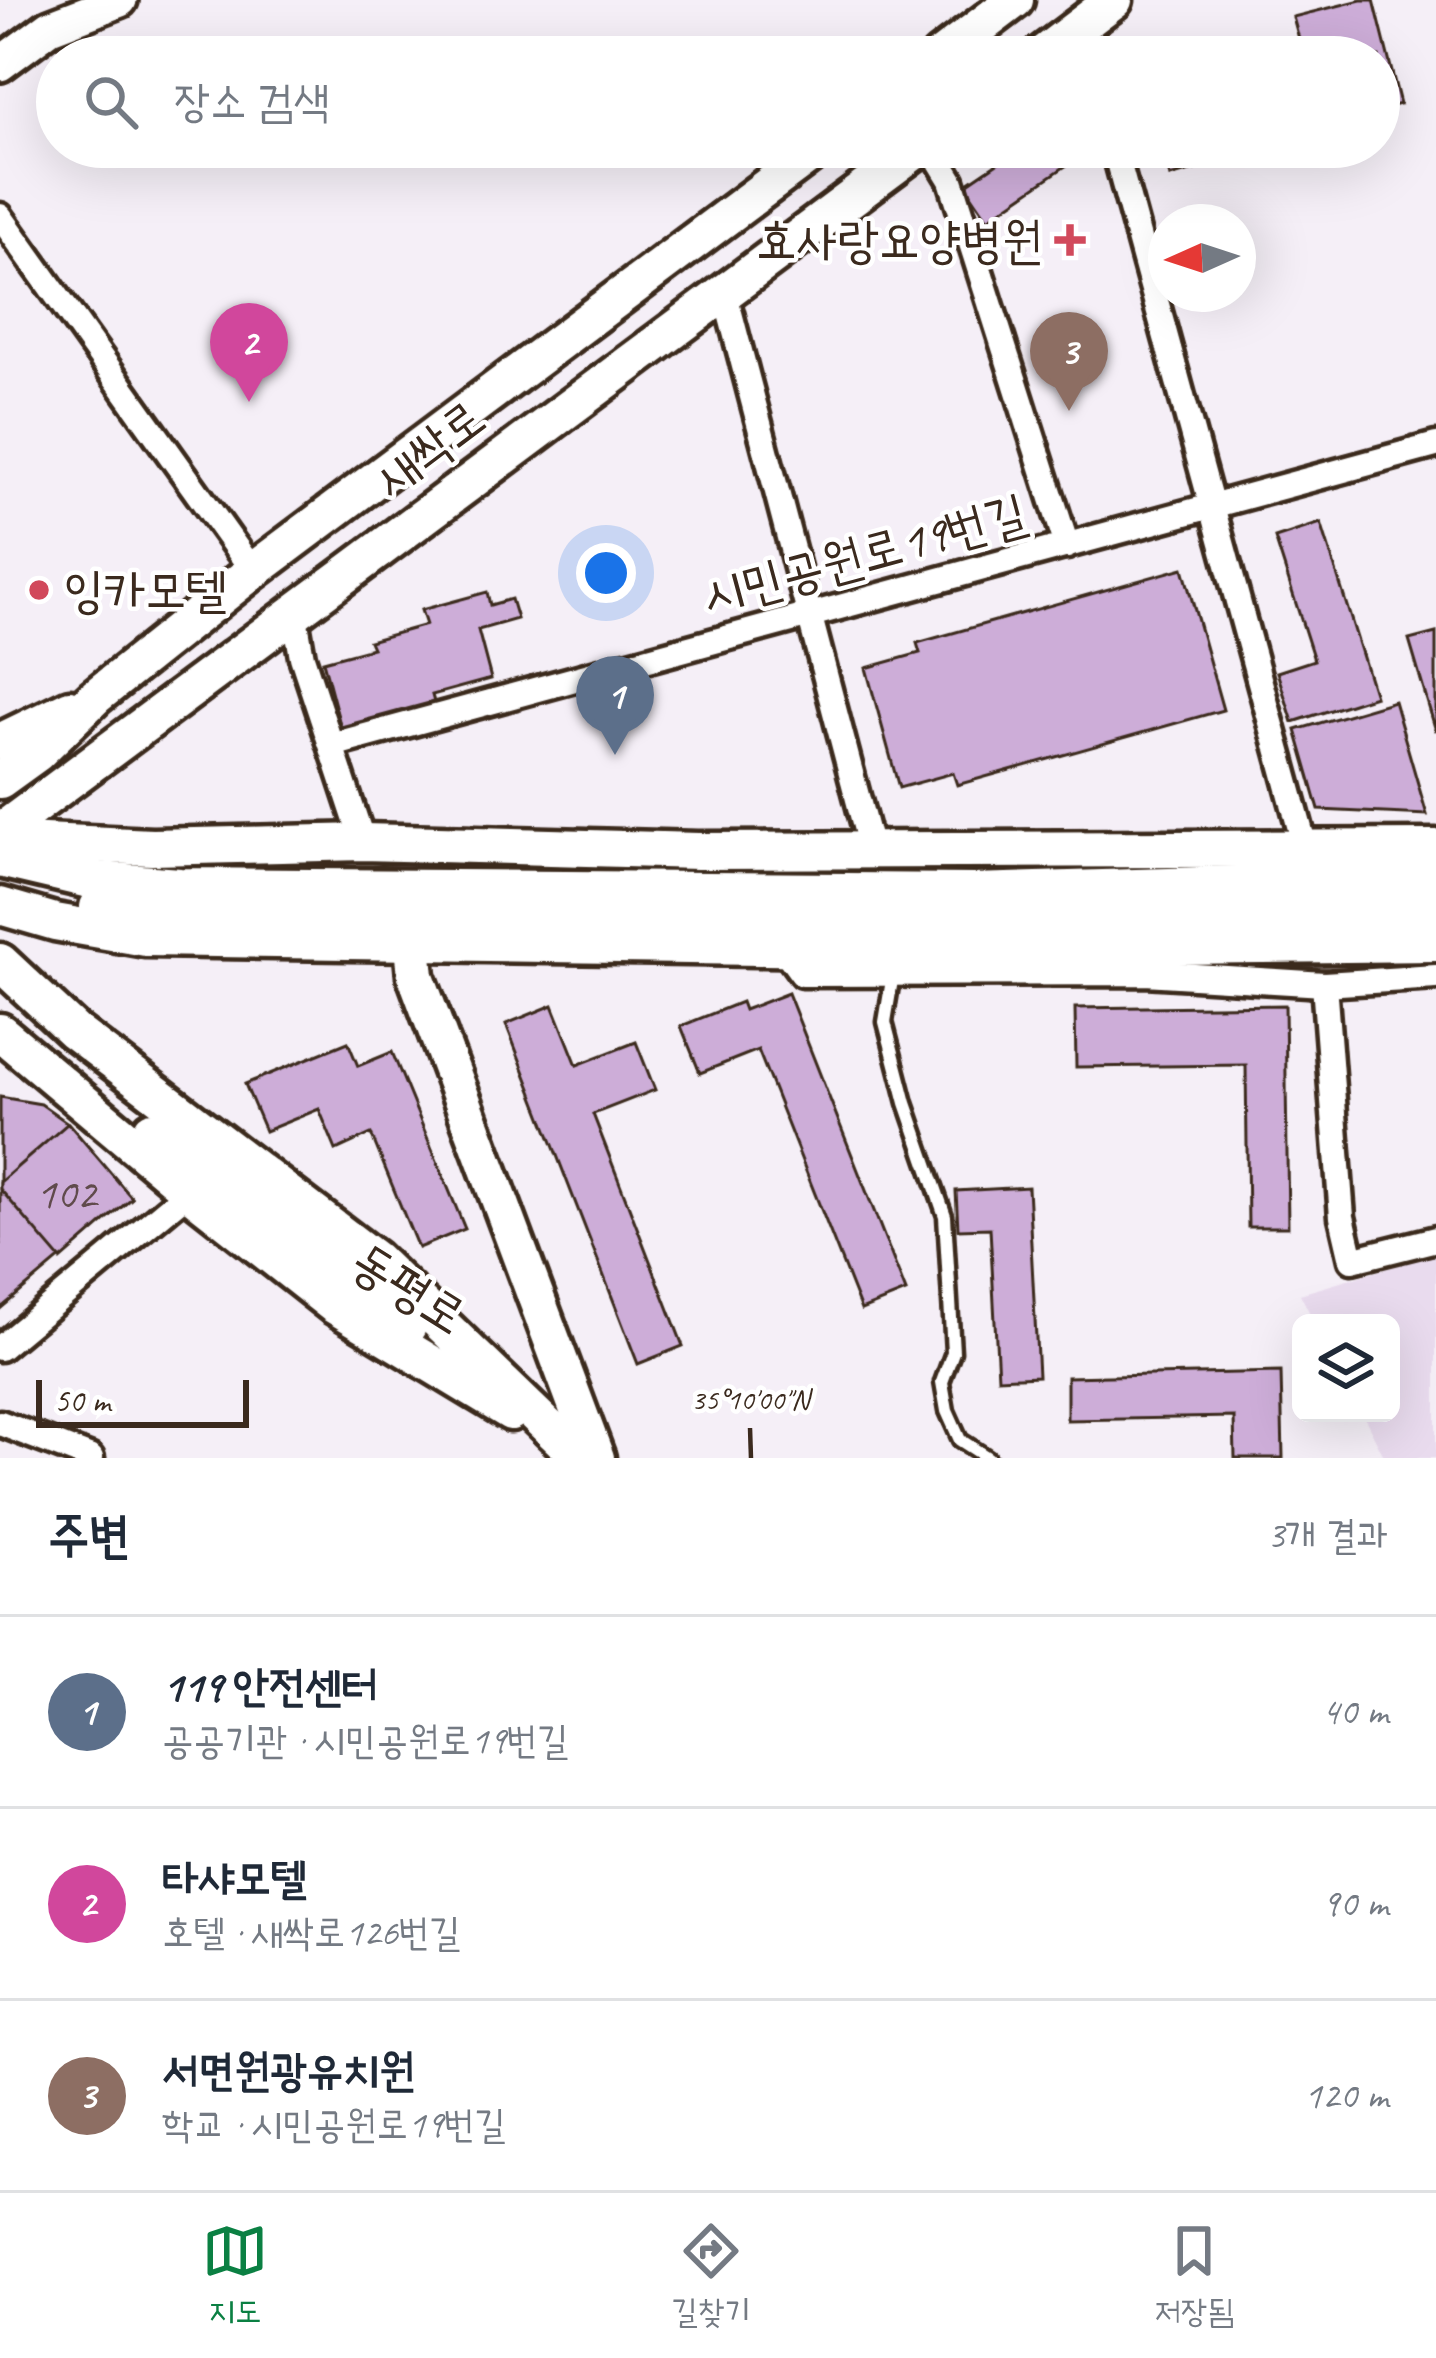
<!DOCTYPE html>
<html lang="ko">
<meta charset="utf-8">
<style>
body{margin:0;font-family:Caveat,"Poor Story",sans-serif;background:#f6f6f7;color:#1f2937}
.controls{position:absolute;right:36px;bottom:36px;display:grid;overflow:hidden;border-radius:18px;box-shadow:0 12px 48px #0002}
.controls button{width:108px;height:108px;display:grid;place-items:center;padding:0;border:0;border-bottom:3px solid #e0e1e3;background:#fff;color:#1f2937;font:60px sans-serif}
.compass{position:absolute;left:1148px;top:204px;width:108px;height:108px;border-radius:50%;background:#fff;box-shadow:0 12px 48px #0002;rotate:267deg}
.scale{position:absolute;left:36px;bottom:30px;width:213px;box-sizing:border-box;padding-left:12px;border:6px solid #3b2a1e;border-top:0;font-size:33px;line-height:42px;white-space:nowrap;color:#3b2a1e;-webkit-text-stroke:9px #fff;paint-order:stroke}
.you{position:absolute;left:606px;top:573px;width:42px;height:42px;margin:-30px;border:9px solid #fff;border-radius:50%;background:#1a73e8;box-shadow:0 0 0 18px #1a73e833}
.badge{display:grid;place-items:center;width:78px;height:78px;border-radius:50%;background:#0b8043;color:#fff;font-size:39px;font-weight:700}
.pin{position:absolute;translate:-50% -99px;filter:drop-shadow(0 3px 6px #0008)}
.pin::after{content:'';position:absolute;top:63px;width:42px;height:36px;background:inherit;clip-path:polygon(0 0,100% 0,50% 100%)}
.list{margin:0;padding:0;list-style:none}
h2{display:flex;justify-content:space-between;align-items:center;height:156px;margin:0;padding:0 48px;font-size:51px}
h2 small{font-size:39px;font-weight:400;color:#747a83}
.list li{display:grid;grid-template-columns:78px 1fr auto;gap:36px;align-items:center;box-sizing:border-box;height:192px;padding:0 48px;border-top:3px solid #e0e1e3}
.list b{display:block;font-size:45px;white-space:nowrap}
.list p{margin:0;font-size:39px;white-space:nowrap;color:#747a83}
.list em{font-size:39px;font-style:normal;color:#747a83}
.icon{flex:none;width:66px;height:66px;fill:none;stroke:currentColor;stroke-width:2;stroke-linecap:round;stroke-linejoin:round}
.map{position:relative;flex:none;width:1436px;height:1458px;overflow:hidden}
.search{position:absolute;background:#fff;box-shadow:0 12px 48px #0002;left:36px;right:36px;top:36px;height:132px;display:flex;align-items:center;gap:30px;box-sizing:border-box;padding:0 42px;border-radius:66px;color:#747a83;font-size:45px}
.sheet{height:732px;background:#fff}
nav{display:flex;justify-content:space-around;align-items:center;box-sizing:border-box;height:168px;border-top:3px solid #e0e1e3;background:#fff;font-size:33px;color:#747a83}
nav a{display:grid;justify-items:center;gap:6px}
nav .on{color:#0b8043}
.map>svg:first-child{display:block}
.built{fill:#e9dbee}
.building{fill:#cdadd8;stroke:#3b2a1e;stroke-width:3}
.lines{fill:none;stroke-linecap:round;stroke-linejoin:round}
.service-casing{stroke:#3b2a1e;stroke-width:21}
.minor-casing{stroke:#3b2a1e;stroke-width:33}
.tertiary-casing{stroke:#3b2a1e;stroke-width:42}
.secondary-casing{stroke:#3b2a1e;stroke-width:45}
.service{stroke:#fff;stroke-width:12}
.minor{stroke:#fff;stroke-width:24}
.tertiary{stroke:#fff;stroke-width:33}
.secondary{stroke:#fff;stroke-width:36}
.ticks{fill:none;stroke:#3b2a1e;stroke-width:4.5}
.poi-dot{fill:#d1495b;stroke:#fff;stroke-width:4.5}
.labels{text-anchor:middle;dominant-baseline:central;stroke-width:9;stroke-linejoin:round;paint-order:stroke}
.number-label{font-size:45px;fill:#604b4c}
.poi-label{font-size:51px;fill:#3b2a1e;stroke:#fff;text-anchor:end}
.street-label{font-size:51px;fill:#3b2a1e;stroke:#fff}
.ticks-label{font-size:30px;text-anchor:middle;fill:#3b2a1e;stroke:#fff;stroke-width:9;stroke-linejoin:round;paint-order:stroke}
</style>
<div class="map">
<svg width="1436" height="1458" viewBox="0 0 1436 1458">
<rect width="100%" height="100%" fill="#f5eff7"/>
<filter id="ink" filterUnits="userSpaceOnUse"><feTurbulence type="fractalNoise" baseFrequency=".00833" numOctaves="2"/><feDisplacementMap in="SourceGraphic" scale="24" xChannelSelector="R" yChannelSelector="G"/><feConvolveMatrix kernelMatrix="1 2 1 2 8 2 1 2 1" color-interpolation-filters="sRGB"/></filter>
<g filter="url(#ink)">
<path class="built" d="M1436,1254V1458H1385L1362,1413H1391V1323H1315L1300,1294Z"/>
<g class="building">
<path d="M1361,0H1374L1400,104L1379,109V57H1304L1293,17Z"/>
<path d="M1021,147L1092,148L988,219L965,185Z"/>
<path d="M1162,147H1249L1251,153L1170,177Z"/>
<path d="M1321,523L1375,696L1293,722L1277,672L1314,660L1275,538Z"/>
<path d="M1183,568L1223,710L957,785L953,773L899,788L866,668L920,653L917,643Z"/>
<path d="M487,592L490,605L511,599L517,619L478,630L491,679L432,695L435,706L342,732L323,661L372,648L369,641L426,625L421,610Z"/>
<path d="M1436,633V731L1409,640Z"/>
<path d="M1394,701L1427,815L1319,810L1296,730Z"/>
<path d="M788,993L906,1292L861,1310L758,1050L700,1073L681,1026L741,1002L744,1010Z"/>
<path d="M553,1005L577,1065L636,1042L655,1090L593,1114L683,1346L638,1364L506,1024Z"/>
<path d="M1285,1005L1288,1227H1248L1246,1065L1076,1067L1075,1008Z"/>
<path d="M348,1042L358,1066L392,1052L465,1229L418,1248L371,1134L336,1150L319,1109L265,1131L245,1084Z"/>
<path d="M0,1097L41,1104L68,1123L132,1198L0,1309Z"/>
<path d="M68,1123L132,1198L61,1260L0,1189V1182Z"/>
<path d="M1028,1187L1038,1376L998,1378L990,1228L958,1229L956,1191Z"/>
<path d="M1281,1372L1283,1458H1235L1234,1417L1067,1420V1377Z"/>
</g>
<g class="lines">
<defs>
<path id="service" d="M893,974L885,1022L906,1103L945,1216L953,1352L942,1382L947,1411L960,1440L988,1458"/>
<g id="minor">
<path d="M1081,25L1090,57"/>
<path d="M931,147L951,180L1067,546"/>
<path d="M1114,147L1305,847"/>
<path d="M0,216L253,571"/>
<path d="M725,294L871,849"/>
<path d="M294,611L302,657L363,842"/>
<path d="M332,745L1436,445"/>
<path d="M783,948L802,974L1145,973L1324,984L1436,977"/>
<path d="M1324,984L1342,1217L1352,1260L1436,1239"/>
<path d="M0,1348L189,1191"/>
<path d="M0,1423L91,1458"/>
</g>
<path id="tertiary" d="M0,64L50,27L120,0"/>
<g id="secondary">
<path d="M940,57L1015,0"/>
<path d="M1039,57L1114,0"/>
<path d="M0,742L70,708"/>
<path d="M0,780L36,754L95,697L253,571L820,147"/>
<path d="M0,832L920,147"/>
<path d="M0,840L152,847L363,842L698,851L1436,848"/>
<path d="M0,859L85,879L180,886L974,892L1436,878"/>
<path d="M0,906L55,922L146,938L895,949L1436,943"/>
<path d="M98,907L138,912L862,919L1436,913"/>
<path d="M413,945L416,976L596,1458"/>
<path d="M0,962L74,1031L374,1259L569,1447"/>
<path d="M0,1032L189,1191L334,1305L511,1412"/>
<path d="M152,1130L408,1326"/>
</g>
</defs>
<use href="#service" class="service-casing"/>
<use href="#minor" class="minor-casing"/>
<use href="#tertiary" class="tertiary-casing"/>
<use href="#secondary" class="secondary-casing"/>
<use href="#service" class="service"/>
<use href="#minor" class="minor"/>
<use href="#tertiary" class="tertiary"/>
<use href="#secondary" class="secondary"/>
</g>
</g>
<path class="ticks" d="M750,1428L751,1458"/>
<g class="poi-dot">
<path d="M1064 222h12v12h12v12h-12v12h-12v-12h-12v-12h12z"/>
<circle cx="39" cy="590" r="12"/>
</g>
<g class="labels">
<g class="number-label">
<text x="66" y="1193">102</text>
</g>
<g class="poi-label">
<text x="1043" y="240">효사랑요양병원</text>
<text x="63" y="590" text-anchor="start">잉카모텔</text>
</g>
<g class="street-label">
<text transform="translate(429 448) rotate(-37)">새싹로</text>
<text transform="translate(864 554) rotate(-15)">시민공원로19번길</text>
<text transform="translate(409 1288) rotate(32)">동평로</text>
</g>
</g>
<g class="ticks-label">
<text x="750" y="1409">35°10'00"N</text>
</g>
</svg>
<div class="controls">
<button><svg class="icon" aria-label="layers" viewBox="0 0 24 24"><path d="M12 4l9 5-9 5-9-5zM3 14l9 5 9-5"/></svg></button>
</div>
<svg class="compass" viewBox="-18 -18 36 36"><path d="M0-13l5 13h-10z" fill="#e53935"/><path d="M0 13l5-13h-10z" fill="#747a83"/></svg>
<div class="scale">50 m</div>
<div class="you"></div>
<div class="pin badge" style="left:615px;top:755px;background:#5c6f8a">1</div>
<div class="pin badge" style="left:249px;top:402px;background:#d1479c">2</div>
<div class="pin badge" style="left:1069px;top:411px;background:#8d6e63">3</div>
<div class="search"><svg class="icon" aria-label="search" viewBox="0 0 24 24"><circle cx="10" cy="10" r="6"/><path d="M15 15l6 6"/></svg>장소 검색</div>
</div>
<section class="sheet">
<h2>주변<small>3개 결과</small></h2>
<ul class="list">
<li><span class="badge" style="background:#5c6f8a">1</span><div><b>119 안전센터</b><p>공공기관 · 시민공원로19번길</p></div><em>40 m</em></li>
<li><span class="badge" style="background:#d1479c">2</span><div><b>타샤모텔</b><p>호텔 · 새싹로126번길</p></div><em>90 m</em></li>
<li><span class="badge" style="background:#8d6e63">3</span><div><b>서면원광유치원</b><p>학교 · 시민공원로19번길</p></div><em>120 m</em></li>
</ul>
</section>
<nav>
<a class="on"><svg class="icon" aria-label="map" viewBox="0 0 24 24"><path d="M3 6l6-2 6 2 6-2v14l-6 2-6-2-6 2zM9 4v14M15 6v14"/></svg>지도</a>
<a><svg class="icon" aria-label="directions" viewBox="0 0 24 24"><path d="M12 3l9 9-9 9-9-9zM9 14v-3h6M13 9l2 2-2 2"/></svg>길찾기</a>
<a><svg class="icon" aria-label="saved" viewBox="0 0 24 24"><path d="M7 4h10v16l-5-4-5 4z"/></svg>저장됨</a>
</nav>
